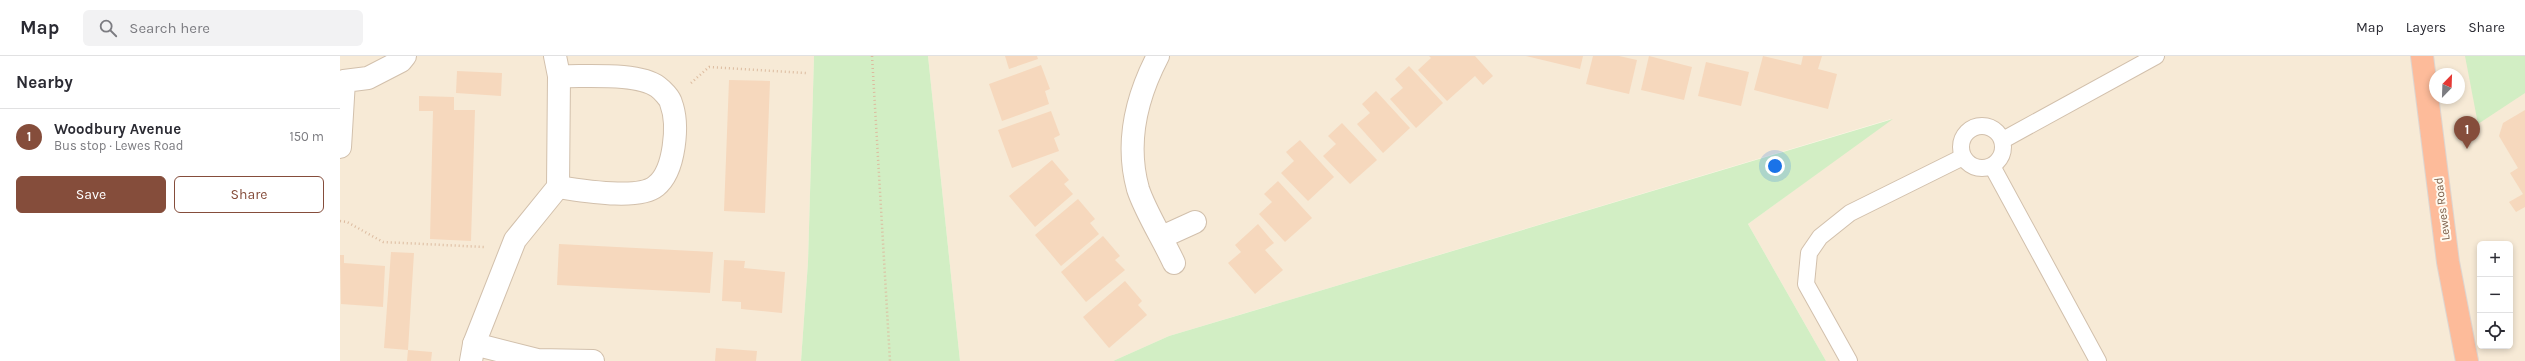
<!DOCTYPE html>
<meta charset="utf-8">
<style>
body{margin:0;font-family:Karla,sans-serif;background:#f2f2f3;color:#2b2b33}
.controls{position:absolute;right:12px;bottom:12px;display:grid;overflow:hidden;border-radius:6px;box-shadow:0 2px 6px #0003}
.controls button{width:36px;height:36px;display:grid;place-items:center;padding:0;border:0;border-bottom:1px solid #e1e1e2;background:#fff;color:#2b2b33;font:20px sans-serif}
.compass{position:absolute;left:2089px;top:12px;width:36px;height:36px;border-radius:50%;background:#fff;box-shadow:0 2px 6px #0003;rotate:23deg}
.you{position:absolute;left:1435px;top:110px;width:14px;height:14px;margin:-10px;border:3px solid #fff;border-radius:50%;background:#1a73e8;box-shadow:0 0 0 6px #1a73e833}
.badge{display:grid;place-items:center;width:26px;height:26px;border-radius:50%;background:#854d3b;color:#fff;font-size:13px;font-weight:700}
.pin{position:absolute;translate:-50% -33px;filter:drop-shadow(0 1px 2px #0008)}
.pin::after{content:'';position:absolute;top:21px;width:14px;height:12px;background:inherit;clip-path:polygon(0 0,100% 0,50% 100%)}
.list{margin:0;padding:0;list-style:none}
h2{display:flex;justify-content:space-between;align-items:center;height:52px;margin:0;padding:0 16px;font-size:17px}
h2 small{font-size:13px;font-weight:400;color:#7c7c81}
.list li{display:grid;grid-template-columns:26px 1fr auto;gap:12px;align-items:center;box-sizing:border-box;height:56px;padding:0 16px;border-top:1px solid #e1e1e2}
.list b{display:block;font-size:15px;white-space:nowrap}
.list p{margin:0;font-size:13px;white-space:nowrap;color:#7c7c81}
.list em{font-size:13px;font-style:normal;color:#7c7c81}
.actions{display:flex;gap:8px;padding:12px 16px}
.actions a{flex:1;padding:9px 0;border:1px solid #854d3b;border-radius:6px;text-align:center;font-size:14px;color:#854d3b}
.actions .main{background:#854d3b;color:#fff}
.icon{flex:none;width:22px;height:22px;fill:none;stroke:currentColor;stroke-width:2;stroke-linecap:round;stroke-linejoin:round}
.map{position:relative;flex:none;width:2185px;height:305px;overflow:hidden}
header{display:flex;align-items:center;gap:24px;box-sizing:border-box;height:56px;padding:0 20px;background:#fff;border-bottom:1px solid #e1e1e2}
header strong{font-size:19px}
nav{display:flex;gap:22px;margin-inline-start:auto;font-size:14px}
.search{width:280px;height:36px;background:#f2f2f3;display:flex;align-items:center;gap:10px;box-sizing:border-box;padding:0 14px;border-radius:6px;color:#7c7c81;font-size:15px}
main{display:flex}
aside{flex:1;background:#fff}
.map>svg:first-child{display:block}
.residential{fill:#f7ead6;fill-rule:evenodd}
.green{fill:#d2eec4}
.building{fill:#f6d8bd}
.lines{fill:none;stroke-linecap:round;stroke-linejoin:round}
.lane-casing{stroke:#d2c0ac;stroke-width:18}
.street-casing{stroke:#d2c0ac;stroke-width:24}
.highway-casing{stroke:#ddd5d0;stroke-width:24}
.path{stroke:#dcbb9f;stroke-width:2.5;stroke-dasharray:1 3;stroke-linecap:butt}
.lane{stroke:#fff;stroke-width:16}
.street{stroke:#fff;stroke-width:22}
.highway{stroke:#fdbb9a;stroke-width:22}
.labels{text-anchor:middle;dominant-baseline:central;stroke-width:4;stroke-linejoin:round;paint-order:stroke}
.street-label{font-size:12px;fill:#7c5f49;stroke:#fffaf0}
</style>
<header>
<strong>Map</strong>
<div class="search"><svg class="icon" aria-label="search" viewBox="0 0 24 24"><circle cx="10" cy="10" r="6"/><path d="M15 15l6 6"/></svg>Search here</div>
<nav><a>Map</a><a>Layers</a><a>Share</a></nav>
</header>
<main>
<aside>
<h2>Nearby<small></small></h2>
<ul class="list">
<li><span class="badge">1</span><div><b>Woodbury Avenue</b><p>Bus stop · Lewes Road</p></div><em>150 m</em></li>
</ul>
<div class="actions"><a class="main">Save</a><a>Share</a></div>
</aside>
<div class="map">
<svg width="2185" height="305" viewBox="0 0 2185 305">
<rect width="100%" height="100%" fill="#fef7e8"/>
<g class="residential">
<path d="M0,0H474L468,206L461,305H0Z"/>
<path d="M588,0H2185V305H1486L1408,168L1551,63L829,280L773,305H620ZM2095,18H2119V42H2095ZM2140,188H2170V290H2140Z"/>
</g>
<g class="green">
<path d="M474,0H588L620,305H461L468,206Z"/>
<path d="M2125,0H2185V37L2138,68Z"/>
<path d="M1553,63L1408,168L1486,305H773L829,280Z"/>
</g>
<g class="building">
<path d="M665,0H697L698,3L669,13Z"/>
<path d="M1089,0H1135L1153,20L1143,29L1135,20L1107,45L1078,14L1091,2Z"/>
<path d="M1186,0H1243L1240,13Z"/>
<path d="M1253,0H1279L1297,4L1289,38L1246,28Z"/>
<path d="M1309,0L1352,11L1344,44L1301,34Z"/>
<path d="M1423,0L1461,9L1463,0H1482L1478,13L1497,18L1488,53L1414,34Z"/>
<path d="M1366,6L1409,16L1401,50L1358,40Z"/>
<path d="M701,9L710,33L705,35L709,48L662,65L649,28Z"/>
<path d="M1069,10L1103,47L1076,72L1050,43L1063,32L1055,23Z"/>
<path d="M117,15L162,17L161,40L116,37Z"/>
<path d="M389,24L430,25L425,157L384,155Z"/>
<path d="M1036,35L1070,72L1043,97L1017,68L1030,57L1022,48Z"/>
<path d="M79,40L114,41V54H135L131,185L90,183L93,55H79Z"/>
<path d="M2185,54V151L2176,156L2169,146L2183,138L2170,117L2178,112L2159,80L2163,67Z"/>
<path d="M711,55L720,79L714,82L719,95L672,112L658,74Z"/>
<path d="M1002,67L1037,104L1010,128L983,100L996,88L988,80Z"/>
<path d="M960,84L994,121L968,145L941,117L954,105L946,96Z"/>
<path d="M712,104L729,124L724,128L733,138L695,171L669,140Z"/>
<path d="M938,125L972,162L945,186L919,158L932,146L924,138Z"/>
<path d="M738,143L755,163L750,167L759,178L721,210L695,179Z"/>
<path d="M918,168L934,187L925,194L943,214L915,238L888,207L901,196L895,189Z"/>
<path d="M763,180L780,200L775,204L785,214L746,246L721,216Z"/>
<path d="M219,188L373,196L370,237L217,229Z"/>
<path d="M51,196L74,197L68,294L44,292Z"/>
<path d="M0,199H4V207L45,210L43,251L1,248Z"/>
<path d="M384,204L405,205L404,212L445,216L442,257L401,253V246L382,245Z"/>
<path d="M785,225L802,245L798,249L807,259L769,292L743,261Z"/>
<path d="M376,292L417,295L416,305H375Z"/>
<path d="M68,294L92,296L91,305H67Z"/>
</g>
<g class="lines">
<defs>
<g id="lane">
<circle cx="1642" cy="91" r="21"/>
<path d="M1663,84L1816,0"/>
<path d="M1652,110L1758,305"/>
<path d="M1509,305L1466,228L1469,197L1480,181L1510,157L1623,101"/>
</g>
<g id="street">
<path d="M818,0C796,42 785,86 798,133C805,155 824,185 834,207"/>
<path d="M0,91L4,25L28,22L61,5L65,0"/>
<path d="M218,131C240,134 298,145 316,130C335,115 339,68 331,47C330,42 322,34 318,31C298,16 244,21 219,20"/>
<path d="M822,181L855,166"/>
<path d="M134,288L197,304L253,305"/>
<path d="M131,305L134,288L175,184L218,131L219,20L215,0"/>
</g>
<path id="highway" d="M2082,0L2108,206L2127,305"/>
</defs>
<use href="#lane" class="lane-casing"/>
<use href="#street" class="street-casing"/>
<use href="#highway" class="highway-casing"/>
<g class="path">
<path d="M532,0L550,305"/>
<path d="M351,27L369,11L466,17"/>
<path d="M0,165L7,166L43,186L144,191"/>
</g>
<use href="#lane" class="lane"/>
<use href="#street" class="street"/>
<use href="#highway" class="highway"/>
</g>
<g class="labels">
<g class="street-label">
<text transform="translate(2102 153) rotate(-97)">Lewes Road</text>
</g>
</g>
</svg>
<div class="controls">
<button>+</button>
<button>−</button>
<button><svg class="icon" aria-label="locate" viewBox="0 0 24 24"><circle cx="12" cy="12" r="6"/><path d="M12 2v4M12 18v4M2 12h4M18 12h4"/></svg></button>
</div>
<svg class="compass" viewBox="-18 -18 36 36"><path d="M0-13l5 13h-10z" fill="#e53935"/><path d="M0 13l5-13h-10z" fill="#7c7c81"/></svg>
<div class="you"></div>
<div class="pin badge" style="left:2127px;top:93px">1</div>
</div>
</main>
